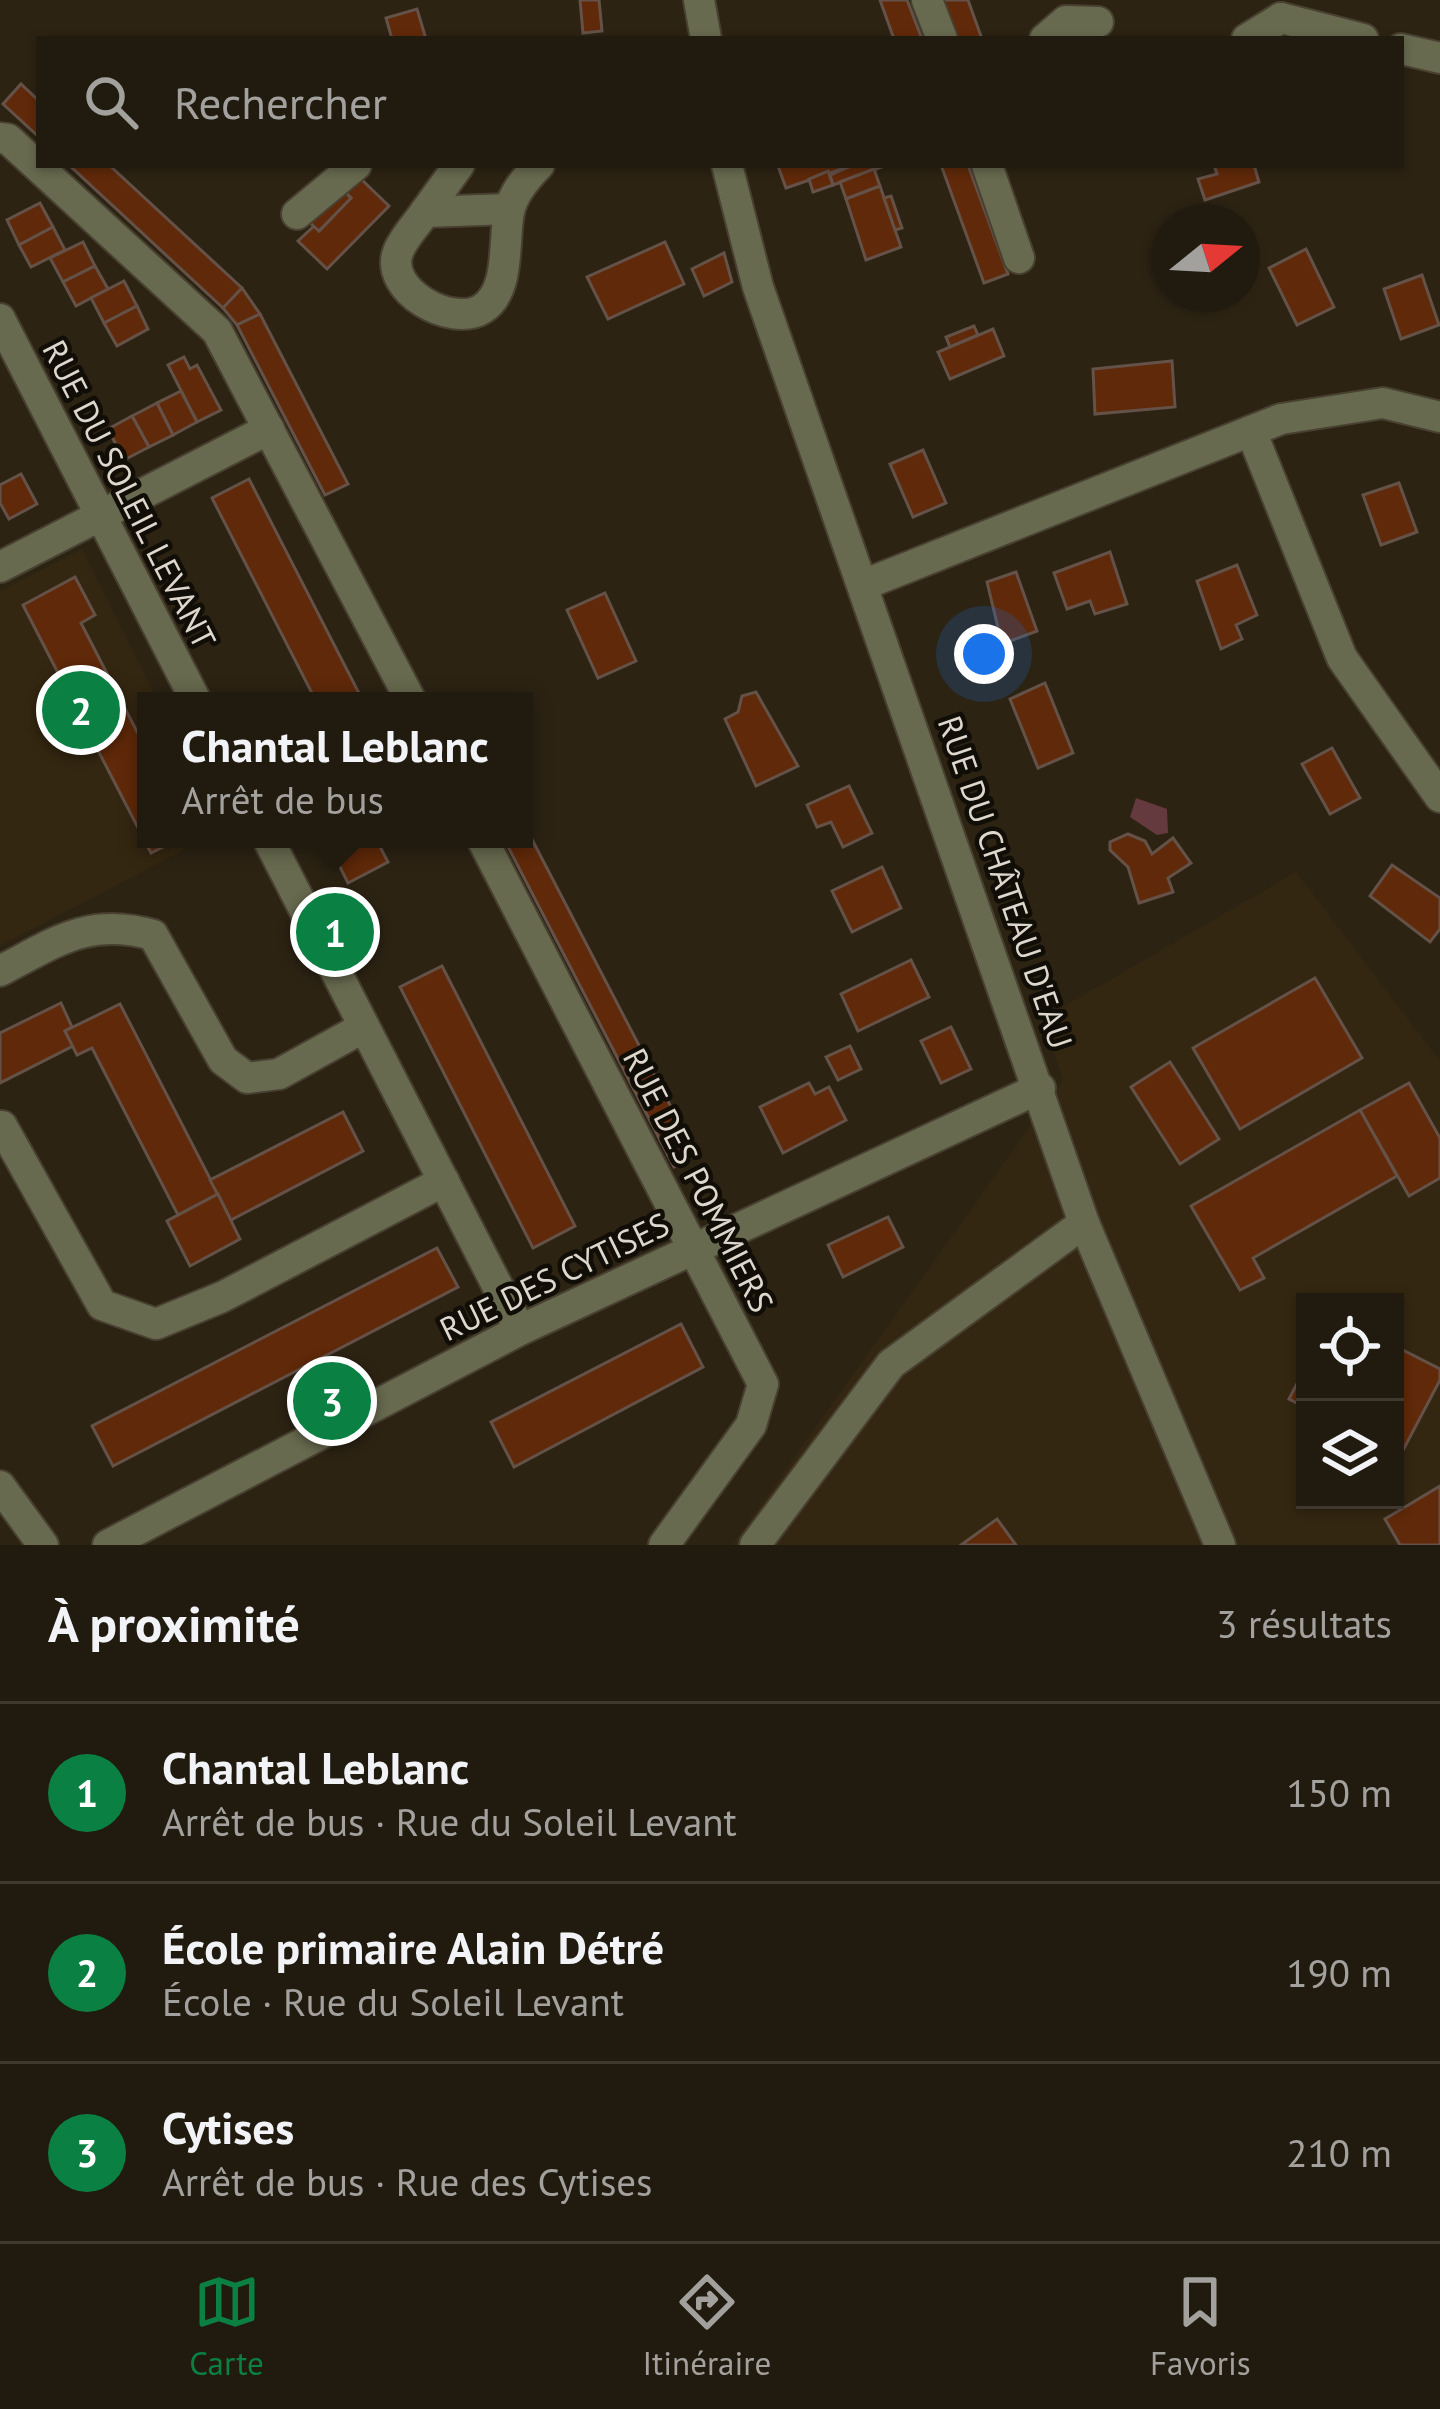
<!DOCTYPE html>
<html lang="fr">
<meta charset="utf-8">
<style>
body{margin:0;font-family:"PT Sans",sans-serif;background:#2d271c;color:#f1f3f6}
.controls{position:absolute;right:36px;bottom:36px;display:grid;overflow:hidden;border-radius:0px;box-shadow:0 3px 9px #0004}
.controls button{width:108px;height:108px;display:grid;place-items:center;padding:0;border:0;border-bottom:3px solid #3e382e;background:#211a0e;color:#f1f3f6;font:60px sans-serif}
.compass{position:absolute;left:1152px;top:204px;width:108px;height:108px;border-radius:50%;background:#211a0e;box-shadow:0 3px 9px #0004;rotate:72deg}
.you{position:absolute;left:984px;top:654px;width:42px;height:42px;margin:-30px;border:9px solid #fff;border-radius:50%;background:#1a73e8;box-shadow:0 0 0 18px #1a73e833}
.badge{display:grid;place-items:center;width:78px;height:78px;border-radius:50%;background:#0b8043;color:#fff;font-size:39px;font-weight:700}
.pin{position:absolute;translate:-50% -50%;border:6px solid #fff;box-shadow:0 3px 12px #0006}
.popup{position:absolute;left:137px;top:692px;width:396px;height:156px;box-sizing:border-box;display:grid;place-content:center;border-radius:0px;background:#211a0e;filter:drop-shadow(0 3px 9px #0005);font-size:39px;white-space:nowrap;color:#a2a19e}
.popup b{font-size:45px;color:#f1f3f6}
.popup::after{content:'';position:absolute;left:50%;top:100%;margin-left:-24px;border:24px solid transparent;border-top-color:#211a0e}
.list{margin:0;padding:0;list-style:none}
h2{display:flex;justify-content:space-between;align-items:center;height:156px;margin:0;padding:0 48px;font-size:51px}
h2 small{font-size:39px;font-weight:400;color:#a2a19e}
.list li{display:grid;grid-template-columns:78px 1fr auto;gap:36px;align-items:center;box-sizing:border-box;height:180px;padding:0 48px;border-top:3px solid #3e382e}
.list b{display:block;font-size:45px;white-space:nowrap}
.list p{margin:0;font-size:39px;white-space:nowrap;color:#a2a19e}
.list em{font-size:39px;font-style:normal;color:#a2a19e}
.icon{flex:none;width:66px;height:66px;fill:none;stroke:currentColor;stroke-width:2;stroke-linecap:round;stroke-linejoin:round}
.map{position:relative;flex:none;width:1440px;height:1545px;overflow:hidden}
.search{position:absolute;background:#211a0e;box-shadow:0 3px 9px #0004;left:36px;right:36px;top:36px;height:132px;display:flex;align-items:center;gap:30px;box-sizing:border-box;padding:0 42px;border-radius:0px;color:#a2a19e;font-size:45px}
.sheet{height:696px;background:#211a0e}
nav{display:flex;justify-content:space-around;align-items:center;box-sizing:border-box;height:168px;border-top:3px solid #3e382e;background:#211a0e;font-size:33px;color:#a2a19e}
nav a{display:grid;justify-items:center;gap:6px}
nav .on{color:#0b8043}
.map>svg:first-child{display:block}
.built{fill:#342711;fill-rule:evenodd}
.green{fill:#643a3e}
.building{fill:#602909;stroke:#645148;stroke-width:3}
.lines{fill:none;stroke-linecap:round;stroke-linejoin:round}
.minor-casing{stroke:#484031;stroke-width:34}
.minor{stroke:#686a4f;stroke-width:30}
.labels{text-anchor:middle;dominant-baseline:central;stroke-width:9;stroke-linejoin:round;paint-order:stroke}
.street-label{font-size:33px;fill:#ddd7cd;stroke:#110d07}
</style>
<div class="map">
<svg width="1440" height="1545" viewBox="0 0 1440 1545">
<rect width="100%" height="100%" fill="#2c2313"/>
<g class="built">
<path d="M82,549L158,701H146V839H205L0,946V591Z"/>
<path d="M1296,872L1440,1061V1545H732L1063,1080L1044,1018ZM1305,1302H1395V1500H1305Z"/>
</g>
<path class="green" d="M1136,798L1167,809L1168,833L1157,835L1130,817Z"/>
<g class="building">
<path d="M580,0H599L602,31L583,33Z"/>
<path d="M880,0H907L922,39H894Z"/>
<path d="M940,0H968L982,39H955Z"/>
<path d="M417,9L426,39H392L386,18Z"/>
<path d="M21,84L39,101V137L3,104Z"/>
<path d="M69,165H109L242,288L223,308Z"/>
<path d="M853,165H887L833,185L830,175Z"/>
<path d="M853,165L786,188L778,166L782,165Z"/>
<path d="M941,165H968L1008,274L984,283Z"/>
<path d="M1214,165H1254L1259,182L1205,200L1198,179L1217,174Z"/>
<path d="M874,169L880,186L846,199L840,182Z"/>
<path d="M828,171L833,185L813,192L809,179Z"/>
<path d="M360,178L389,206L327,269L298,241L314,226L319,231L351,198L346,193Z"/>
<path d="M880,186L901,247L866,260L846,199Z"/>
<path d="M342,189L351,198L319,231L309,222Z"/>
<path d="M891,196L902,228L895,230L884,198Z"/>
<path d="M40,203L53,227L19,245L7,220Z"/>
<path d="M53,227L65,250L31,267L19,245Z"/>
<path d="M83,242L95,266L63,282L50,258Z"/>
<path d="M665,242L684,284L608,319L587,277Z"/>
<path d="M1306,249L1334,307L1297,325L1269,268Z"/>
<path d="M724,253L732,282L704,296L692,269Z"/>
<path d="M95,266L108,289L76,306L63,282Z"/>
<path d="M1422,275L1439,325L1401,339L1384,289Z"/>
<path d="M124,281L137,306L104,323L91,298Z"/>
<path d="M242,288L260,314L237,325L223,308Z"/>
<path d="M137,306L148,329L117,346L104,323Z"/>
<path d="M260,314L348,484L325,495L237,325Z"/>
<path d="M974,326L978,335L950,347L946,337Z"/>
<path d="M993,329L1004,356L950,379L938,352Z"/>
<path d="M184,357L190,369L197,365L221,410L197,422L168,365Z"/>
<path d="M1172,361L1175,407L1095,414L1093,369Z"/>
<path d="M181,391L197,422L173,435L157,403Z"/>
<path d="M157,403L173,435L149,447L132,416Z"/>
<path d="M132,416L149,447L124,460L108,429Z"/>
<path d="M923,450L946,503L913,517L890,464Z"/>
<path d="M21,474L37,504L9,519L0,503V485Z"/>
<path d="M249,479L363,701H316L212,498Z"/>
<path d="M1399,483L1417,532L1381,545L1363,495Z"/>
<path d="M1110,552L1127,604L1095,614L1090,601L1067,609L1054,573Z"/>
<path d="M1237,565L1257,615L1236,625L1242,639L1221,649L1197,581Z"/>
<path d="M1016,572L1037,631L1002,644L987,582Z"/>
<path d="M75,577L95,615L81,623L146,749V839H179L151,853L23,605Z"/>
<path d="M605,593L636,661L598,678L567,610Z"/>
<path d="M1045,683L1073,753L1038,768L1010,699Z"/>
<path d="M756,692L798,766L756,786L725,719L738,712L742,696Z"/>
<path d="M1332,748L1360,798L1330,814L1302,764Z"/>
<path d="M849,786L872,833L843,847L831,822L817,827L807,805Z"/>
<path d="M524,824L696,1155L674,1167L504,839H524Z"/>
<path d="M1128,834L1145,841L1152,854L1173,838L1191,863L1168,878L1173,892L1139,903L1128,867L1110,850V842Z"/>
<path d="M326,839H376L388,862L348,883Z"/>
<path d="M1392,865L1440,898V929L1430,942L1370,896Z"/>
<path d="M882,867L901,908L852,932L832,891Z"/>
<path d="M911,960L929,997L858,1031L841,994Z"/>
<path d="M442,966L575,1226L533,1248L400,987Z"/>
<path d="M1315,978L1362,1058L1240,1129L1193,1048Z"/>
<path d="M61,1003L72,1027L65,1031L73,1046L0,1083V1033Z"/>
<path d="M120,1004L218,1194L178,1215L92,1048L77,1055L65,1031Z"/>
<path d="M951,1027L971,1069L941,1083L921,1041Z"/>
<path d="M850,1046L861,1069L838,1080L826,1057Z"/>
<path d="M1170,1062L1219,1139L1180,1164L1131,1087Z"/>
<path d="M809,1083L815,1094L829,1087L846,1120L783,1153L760,1107Z"/>
<path d="M1409,1083L1440,1138V1178L1409,1196L1360,1110Z"/>
<path d="M1360,1110L1397,1176L1253,1258L1264,1278L1240,1290L1191,1206Z"/>
<path d="M343,1112L363,1151L231,1220L210,1180Z"/>
<path d="M218,1194L240,1239L190,1266L167,1221Z"/>
<path d="M888,1217L903,1247L843,1277L828,1245Z"/>
<path d="M437,1248L458,1287L113,1466L92,1426Z"/>
<path d="M681,1324L703,1367L514,1467L491,1422Z"/>
<path d="M1395,1346L1440,1369V1380L1400,1456L1395,1453Z"/>
<path d="M1305,1368V1407L1289,1399Z"/>
<path d="M1440,1486V1545H1400L1385,1519Z"/>
<path d="M997,1519L1016,1545H961Z"/>
</g>
<g class="lines">
<defs>
<g id="minor">
<path d="M699,0L706,39"/>
<path d="M927,0L942,39"/>
<path d="M1281,18L1363,39"/>
<path d="M1045,39L1066,21L1098,22"/>
<path d="M1247,39L1281,18"/>
<path d="M1401,49L1440,58"/>
<path d="M0,138L8,139L217,331L411,701"/>
<path d="M459,165L425,212L509,209"/>
<path d="M727,165L758,287L1084,1223L1220,1545"/>
<path d="M987,165L1019,258"/>
<path d="M425,212C417,224 403,238 398,252C384,290 451,328 482,309C511,291 503,241 509,212C513,193 526,178 539,165"/>
<path d="M297,214L356,165"/>
<path d="M0,319L196,701"/>
<path d="M1251,431L1342,658L1440,797"/>
<path d="M0,567L269,429"/>
<path d="M863,585L1281,419L1383,403L1440,417"/>
<path d="M268,839L520,1330"/>
<path d="M482,839L763,1384L751,1425L664,1545"/>
<path d="M0,971C56,942 88,917 153,935L223,1060L247,1078L279,1074L364,1027"/>
<path d="M2,1126L102,1305L156,1324L222,1297L444,1181"/>
<path d="M0,1486L43,1545"/>
<path d="M108,1545L520,1330L1040,1088"/>
<path d="M755,1545L891,1364L1084,1223"/>
</g>
</defs>
<use href="#minor" class="minor-casing"/>
<use href="#minor" class="minor"/>
</g>
<g class="labels">
<g class="street-label">
<text transform="translate(130 494) rotate(63)">RUE DU SOLEIL LEVANT</text>
<text transform="translate(1006 882) rotate(71)">RUE DU CHÂTEAU D'EAU</text>
<text transform="translate(699 1180) rotate(63)">RUE DES POMMIERS</text>
<text transform="translate(554 1276) rotate(-26)">RUE DES CYTISES</text>
</g>
</g>
</svg>
<div class="controls">
<button><svg class="icon" aria-label="locate" viewBox="0 0 24 24"><circle cx="12" cy="12" r="6"/><path d="M12 2v4M12 18v4M2 12h4M18 12h4"/></svg></button>
<button><svg class="icon" aria-label="layers" viewBox="0 0 24 24"><path d="M12 4l9 5-9 5-9-5zM3 14l9 5 9-5"/></svg></button>
</div>
<svg class="compass" viewBox="-18 -18 36 36"><path d="M0-13l5 13h-10z" fill="#e53935"/><path d="M0 13l5-13h-10z" fill="#a2a19e"/></svg>
<div class="you"></div>
<div class="pin badge" style="left:335px;top:932px">1</div>
<div class="popup"><b>Chantal Leblanc</b>Arrêt de bus</div>
<div class="pin badge" style="left:81px;top:710px">2</div>
<div class="pin badge" style="left:332px;top:1401px">3</div>
<div class="search"><svg class="icon" aria-label="search" viewBox="0 0 24 24"><circle cx="10" cy="10" r="6"/><path d="M15 15l6 6"/></svg>Rechercher</div>
</div>
<section class="sheet">
<h2>À proximité<small>3 résultats</small></h2>
<ul class="list">
<li><span class="badge">1</span><div><b>Chantal Leblanc</b><p>Arrêt de bus · Rue du Soleil Levant</p></div><em>150 m</em></li>
<li><span class="badge">2</span><div><b>École primaire Alain Détré</b><p>École · Rue du Soleil Levant</p></div><em>190 m</em></li>
<li><span class="badge">3</span><div><b>Cytises</b><p>Arrêt de bus · Rue des Cytises</p></div><em>210 m</em></li>
</ul>
</section>
<nav>
<a class="on"><svg class="icon" aria-label="map" viewBox="0 0 24 24"><path d="M3 6l6-2 6 2 6-2v14l-6 2-6-2-6 2zM9 4v14M15 6v14"/></svg>Carte</a>
<a><svg class="icon" aria-label="directions" viewBox="0 0 24 24"><path d="M12 3l9 9-9 9-9-9zM9 14v-3h6M13 9l2 2-2 2"/></svg>Itinéraire</a>
<a><svg class="icon" aria-label="saved" viewBox="0 0 24 24"><path d="M7 4h10v16l-5-4-5 4z"/></svg>Favoris</a>
</nav>
